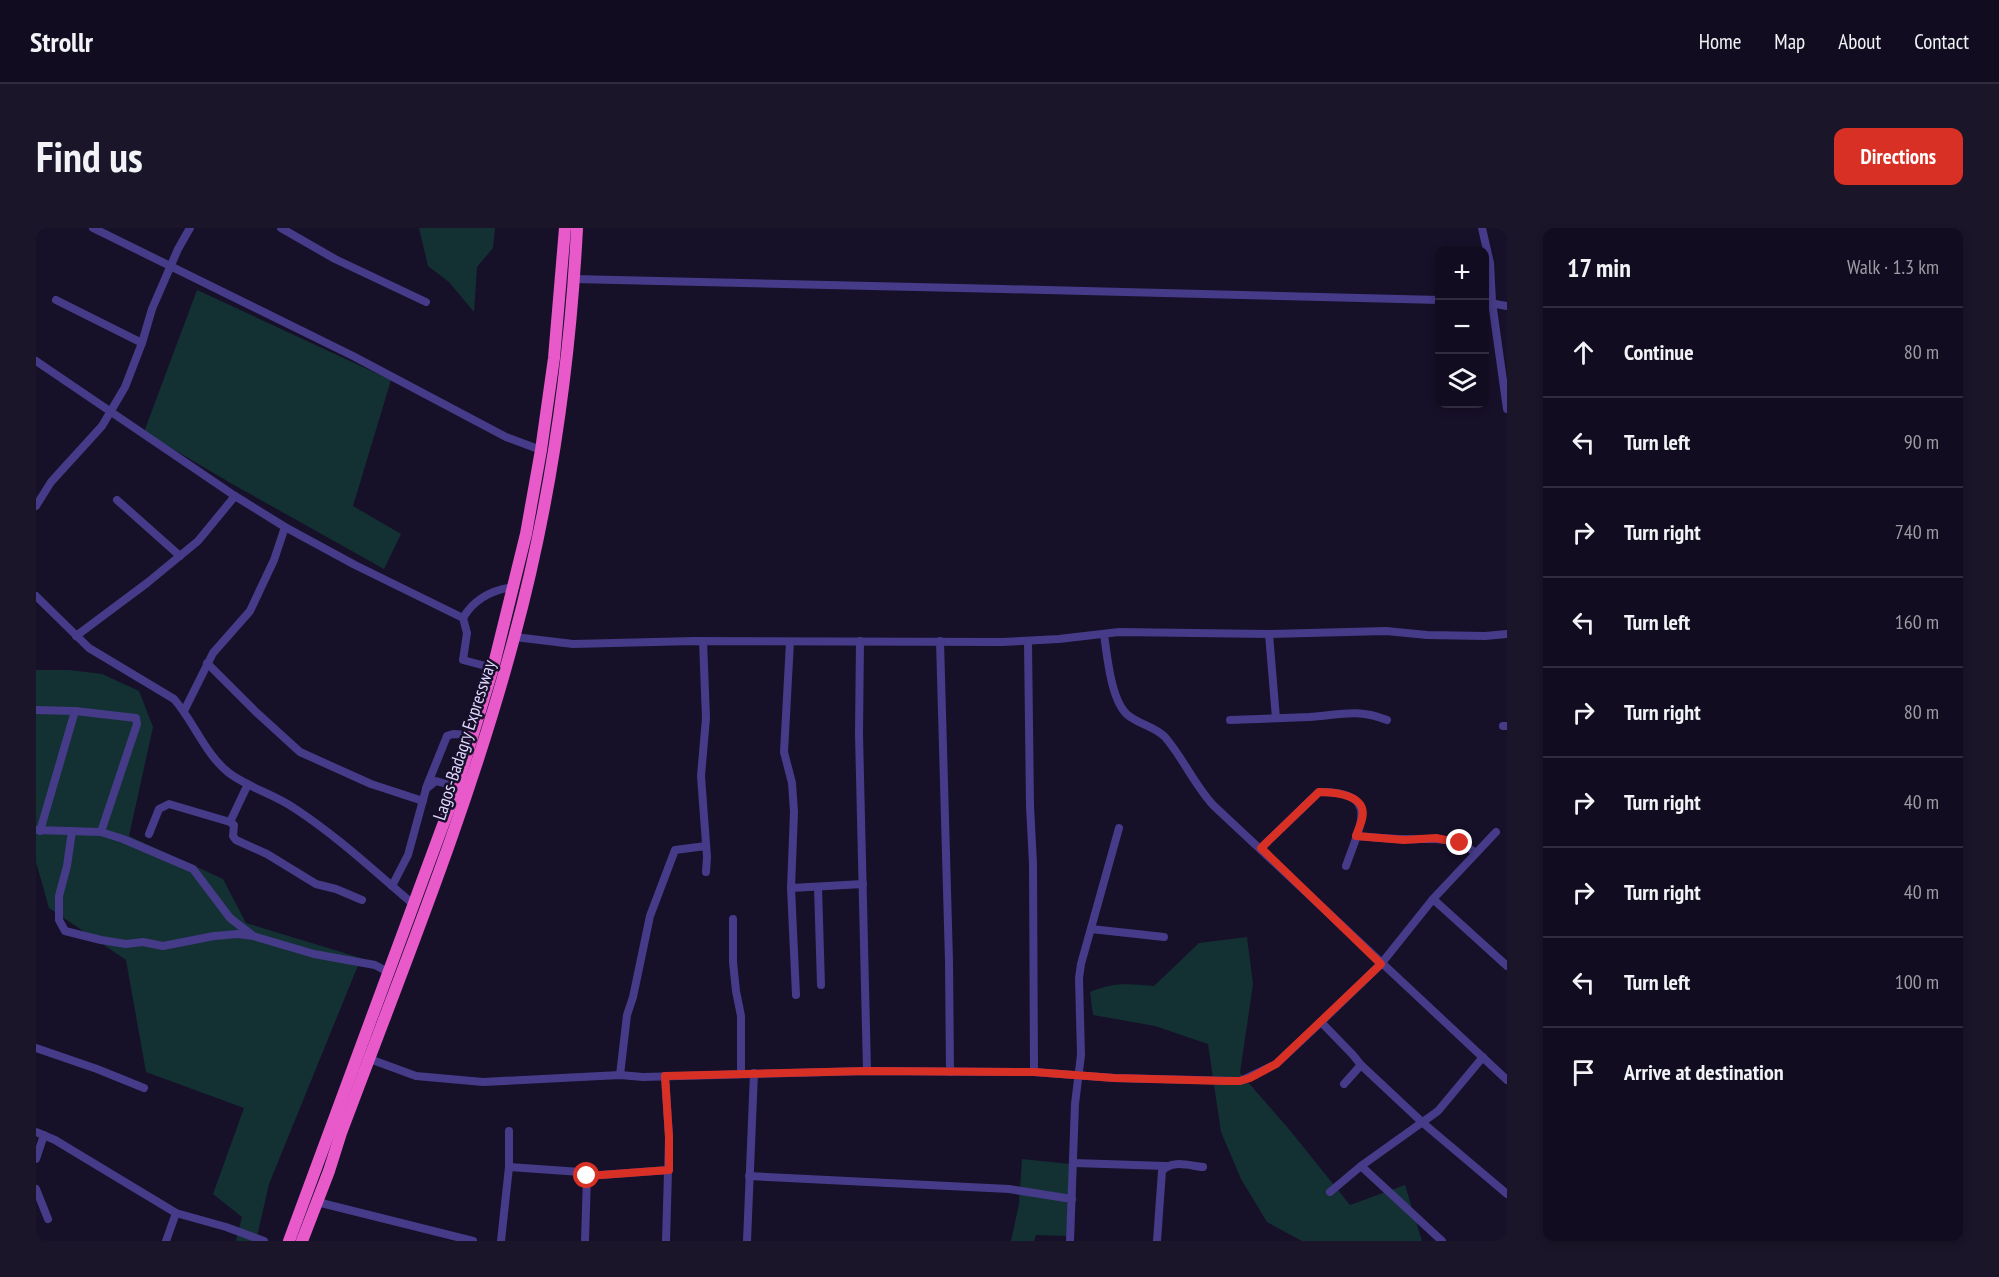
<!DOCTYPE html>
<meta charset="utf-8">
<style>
body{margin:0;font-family:"PT Sans Narrow",sans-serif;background:#1a1528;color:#f1f3f6}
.controls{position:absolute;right:18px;top:18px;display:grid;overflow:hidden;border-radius:12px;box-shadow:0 3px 9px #0003}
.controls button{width:54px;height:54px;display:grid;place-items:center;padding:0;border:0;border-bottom:2px solid #302c3d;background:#110c1f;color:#f1f3f6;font:30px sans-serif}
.stop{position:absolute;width:18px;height:18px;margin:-14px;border:4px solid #d93025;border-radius:50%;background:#fff}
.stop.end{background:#d93025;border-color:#fff;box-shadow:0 2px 6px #0008}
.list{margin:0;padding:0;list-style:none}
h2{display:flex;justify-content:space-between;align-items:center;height:78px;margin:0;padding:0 24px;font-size:26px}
h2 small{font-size:20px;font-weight:400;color:#9c9ba4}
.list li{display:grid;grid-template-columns:39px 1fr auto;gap:18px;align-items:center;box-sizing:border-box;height:90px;padding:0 24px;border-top:2px solid #302c3d}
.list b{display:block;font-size:22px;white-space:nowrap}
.list em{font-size:20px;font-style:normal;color:#9c9ba4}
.icon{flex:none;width:33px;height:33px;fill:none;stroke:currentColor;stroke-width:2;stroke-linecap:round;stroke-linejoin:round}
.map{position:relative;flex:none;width:1471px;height:1013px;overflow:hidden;border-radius:12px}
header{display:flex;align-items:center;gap:36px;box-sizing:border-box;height:84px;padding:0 30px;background:#110c1f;border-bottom:2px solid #302c3d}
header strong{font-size:28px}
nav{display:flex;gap:33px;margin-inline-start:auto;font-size:21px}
.intro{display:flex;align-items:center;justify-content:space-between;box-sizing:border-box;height:144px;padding:0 36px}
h1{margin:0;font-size:42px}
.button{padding:15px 27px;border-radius:12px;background:#d93025;color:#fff;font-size:21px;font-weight:700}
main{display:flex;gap:36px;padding:0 36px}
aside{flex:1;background:#110c1f;border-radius:12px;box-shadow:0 3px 9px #0003}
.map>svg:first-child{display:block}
.green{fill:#133133}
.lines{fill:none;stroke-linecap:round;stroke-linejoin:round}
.minor{stroke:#453b88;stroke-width:8}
.trunk{stroke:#e859ca;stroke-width:12}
.route{stroke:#d93025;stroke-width:8}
.labels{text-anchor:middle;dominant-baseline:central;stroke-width:5;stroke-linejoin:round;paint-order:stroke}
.street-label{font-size:18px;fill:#e0d8ff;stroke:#171029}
</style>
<header>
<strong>Strollr</strong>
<nav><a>Home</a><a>Map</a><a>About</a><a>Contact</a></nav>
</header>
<div class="intro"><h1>Find us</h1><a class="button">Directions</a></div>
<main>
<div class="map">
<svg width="1471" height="1013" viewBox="0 0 1471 1013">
<rect width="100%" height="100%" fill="#171029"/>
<g class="green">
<path d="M383,0H459L457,20L441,39L438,84L413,54L392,38Z"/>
<path d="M161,62L355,152L317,278L365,306L348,341L198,257L108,204Z"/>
<path d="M0,442H33L66,446L103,463L117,499L93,608L187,651L210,695L325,730L233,956L220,1013H200L206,989L177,966L208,880L110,844L90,732L13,680L0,634Z"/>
<path d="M1211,709L1217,756L1204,845L1252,900L1314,977L1369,957L1386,1013H1266L1231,994L1205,951L1185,904L1172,816L1119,798L1057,787L1054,764C1080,754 1091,756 1118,758L1163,715Z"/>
<path d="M986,931L1034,936L1032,1008L1000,1007L998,1013H975L983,976Z"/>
</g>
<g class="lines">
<g class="minor">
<path d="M57,0L317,128L470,209L505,222"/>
<path d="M245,0L299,31L390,74"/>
<path d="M1446,0L1454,35L1456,74L1471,181"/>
<path d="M538,51C827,59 1115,63 1404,72"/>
<path d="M20,72L106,115"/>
<path d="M1448,74L1471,78"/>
<path d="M0,133L199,268L249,299L319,337L427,390L431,405L427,432L457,440"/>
<path d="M81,272L144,328"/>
<path d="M0,278L15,254L66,198L89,159L106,115L116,81L142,21L154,0"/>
<path d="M0,368L53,420L138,471C158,494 169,526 193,545C213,560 238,566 258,580C301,608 338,643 377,676"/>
<path d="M427,390C438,371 455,362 477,359"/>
<path d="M1068,406C1071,427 1075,475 1093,488C1105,497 1119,499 1129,509C1147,530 1158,556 1177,577L1471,852"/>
<path d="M1233,406L1240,490"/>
<path d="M40,408L111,355L162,313L199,268"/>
<path d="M479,409L537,416L658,413L966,414L1023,411L1083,404L1233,406L1350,403L1391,407L1449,408L1471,406"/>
<path d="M667,413L670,490L665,548L671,629L670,644"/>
<path d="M824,413L823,506L831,843"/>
<path d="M904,413L913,733L914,844"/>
<path d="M754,414L748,524L756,555L758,584L755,660L827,656"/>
<path d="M992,414L994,578L997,636L998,844"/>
<path d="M171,435L220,484L264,524L335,556L387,573"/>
<path d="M0,482L39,483L100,490L101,496L65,604"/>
<path d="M148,483L177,425L214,383L238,332L249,299"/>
<path d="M1194,492C1221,491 1247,490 1273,489C1304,487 1321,480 1351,492"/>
<path d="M1467,498H1471"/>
<path d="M390,560L411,508L417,506L437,507"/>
<path d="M194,594L212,556"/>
<path d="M0,602L65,604L87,611L157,641L194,690L216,707"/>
<path d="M4,603L39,483"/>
<path d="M36,603L31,638L23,668V692L29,703L65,712L90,716L107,714L127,718L178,708L202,706L217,708L278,726L339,737L352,744"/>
<path d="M113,606L123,581L133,576L194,594L198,597L197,608L200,612L231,626L280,656L300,661L326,672"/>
<path d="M1320,608C1336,609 1352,611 1368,611C1395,612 1416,607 1440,625"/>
<path d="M1225,620L1283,564C1347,563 1323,599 1310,638"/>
<path d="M356,658L372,627L390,561L400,553L421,559"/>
<path d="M782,659L785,757"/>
<path d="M755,660L760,767"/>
<path d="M1397,671L1471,738"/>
<path d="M697,691V734L700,763L705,788V846"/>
<path d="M1055,701L1128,709"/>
<path d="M1285,794L1317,827L1325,837L1308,856"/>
<path d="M0,820L61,841L108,860"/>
<path d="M331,830L380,848L447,854L584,847L607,849L831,843L998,844L1078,850L1204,853L1240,836L1285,794L1345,736L1397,671L1460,604"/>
<path d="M1325,837L1387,895L1471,966"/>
<path d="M584,847L591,787L597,769L614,688L639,622L670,618"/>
<path d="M629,848L633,909L630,1013"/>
<path d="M0,904L19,912L140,985L190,999L228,1013"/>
<path d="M0,931L8,907"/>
<path d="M1038,935L1130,938"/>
<path d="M1325,938L1406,1013"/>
<path d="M473,939L545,944L551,948L549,1013"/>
<path d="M551,948L633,942"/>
<path d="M713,948L973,961L1036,971"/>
<path d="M0,961L12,991"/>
<path d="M1294,964L1325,938L1402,883L1447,829"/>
<path d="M281,974L437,1013"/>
<path d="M130,1013L140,985"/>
<path d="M465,1013L473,939V903"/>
<path d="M711,1013L718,845"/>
<path d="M1034,1013L1039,876L1045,827L1043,750L1045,736L1083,600"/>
<path d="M1121,1013L1126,943C1136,931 1154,938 1167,939"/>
</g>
<g class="trunk">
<path d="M253,1013L421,559L457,440L490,306L505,222L518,130L529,0"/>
<path d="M266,1013L293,943L305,905C366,742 433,579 478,410C514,277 534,138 541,0"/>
</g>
</g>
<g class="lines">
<path class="route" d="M551,948L633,942V909L629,848L831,843L998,844L1078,850L1189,853H1204L1214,850L1240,836L1345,736L1225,620L1283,564C1296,564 1321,566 1326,580C1329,589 1323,599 1320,608L1368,612L1400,610L1424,615"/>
</g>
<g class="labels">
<g class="street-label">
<text transform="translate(428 512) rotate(-72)">Lagos-Badagry Expressway</text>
</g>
</g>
</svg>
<div class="controls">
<button>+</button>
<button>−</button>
<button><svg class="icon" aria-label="layers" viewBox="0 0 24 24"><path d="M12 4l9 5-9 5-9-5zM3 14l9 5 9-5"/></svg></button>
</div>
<div class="stop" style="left:551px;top:948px"></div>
<div class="stop end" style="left:1424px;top:615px"></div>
</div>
<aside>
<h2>17 min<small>Walk · 1.3 km</small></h2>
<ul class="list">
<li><svg class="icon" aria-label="ahead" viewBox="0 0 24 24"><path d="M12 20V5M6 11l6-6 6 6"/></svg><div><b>Continue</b></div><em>80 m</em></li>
<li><svg class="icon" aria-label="left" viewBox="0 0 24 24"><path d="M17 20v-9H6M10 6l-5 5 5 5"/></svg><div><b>Turn left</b></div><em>90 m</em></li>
<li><svg class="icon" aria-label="right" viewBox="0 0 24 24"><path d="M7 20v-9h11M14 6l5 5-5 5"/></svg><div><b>Turn right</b></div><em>740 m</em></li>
<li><svg class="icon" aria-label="left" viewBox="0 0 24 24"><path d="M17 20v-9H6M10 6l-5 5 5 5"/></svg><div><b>Turn left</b></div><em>160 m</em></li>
<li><svg class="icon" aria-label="right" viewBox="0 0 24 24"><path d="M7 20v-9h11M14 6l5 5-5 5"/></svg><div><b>Turn right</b></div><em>80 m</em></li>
<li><svg class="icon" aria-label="right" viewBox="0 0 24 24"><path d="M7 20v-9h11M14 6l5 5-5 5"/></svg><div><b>Turn right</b></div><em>40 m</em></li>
<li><svg class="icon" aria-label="right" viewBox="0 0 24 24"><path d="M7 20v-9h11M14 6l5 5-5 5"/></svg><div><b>Turn right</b></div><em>40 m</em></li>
<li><svg class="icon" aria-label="left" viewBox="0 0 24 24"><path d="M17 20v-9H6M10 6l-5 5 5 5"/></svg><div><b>Turn left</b></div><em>100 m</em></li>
<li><svg class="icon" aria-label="arrive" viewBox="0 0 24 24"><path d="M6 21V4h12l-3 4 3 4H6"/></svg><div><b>Arrive at destination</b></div></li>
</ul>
</aside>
</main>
